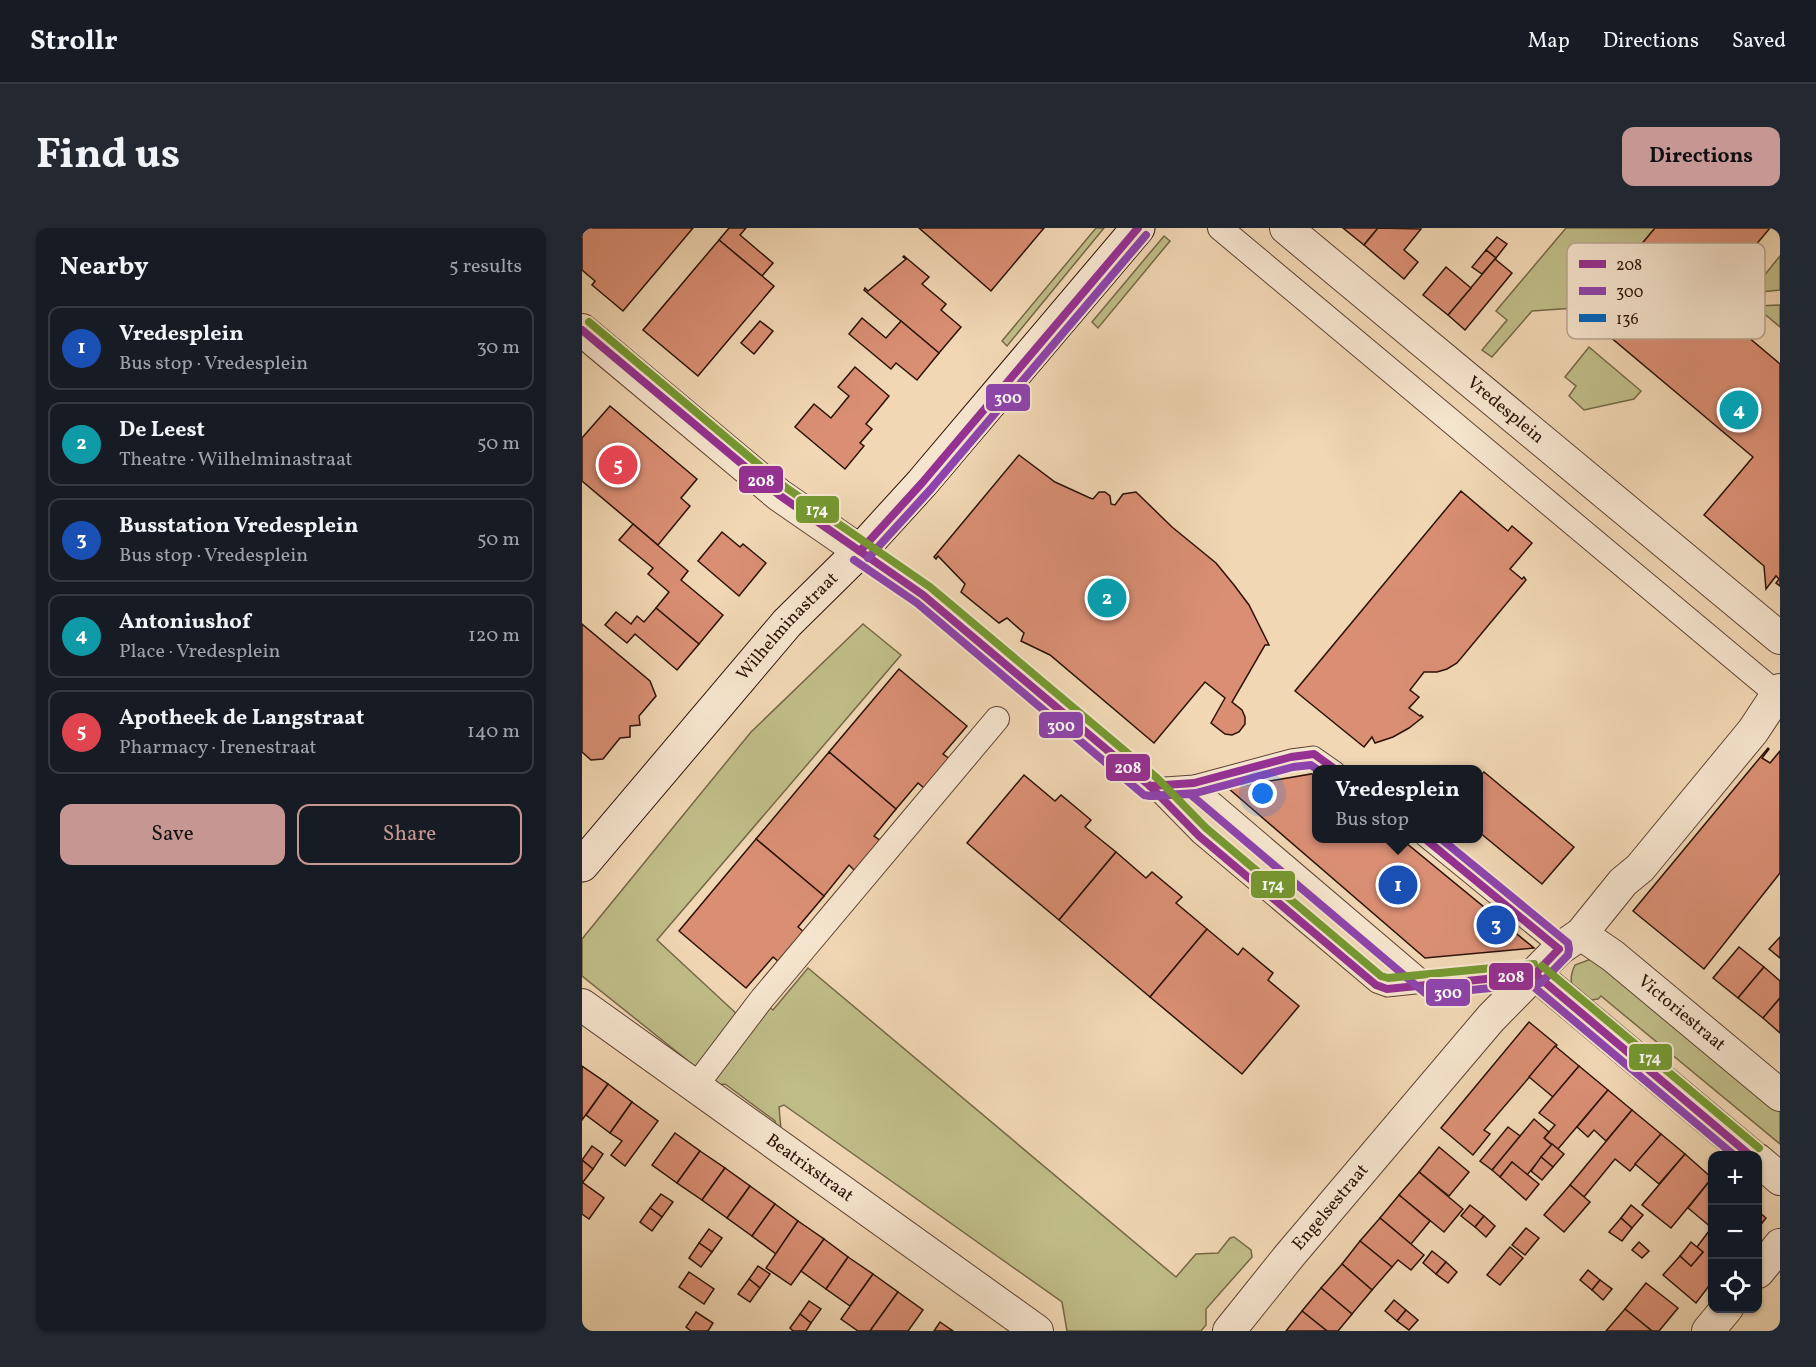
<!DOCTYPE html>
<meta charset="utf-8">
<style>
body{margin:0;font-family:Vollkorn,serif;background:#242831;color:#f1f3f6}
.controls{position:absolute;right:18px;bottom:18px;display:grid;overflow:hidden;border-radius:12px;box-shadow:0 2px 4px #0004}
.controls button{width:54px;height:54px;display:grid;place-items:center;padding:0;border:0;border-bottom:2px solid #363941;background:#171b24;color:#f1f3f6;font:30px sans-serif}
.you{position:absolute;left:681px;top:566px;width:21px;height:21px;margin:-15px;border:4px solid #fff;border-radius:50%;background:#1a73e8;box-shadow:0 0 0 9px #1a73e833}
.badge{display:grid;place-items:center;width:39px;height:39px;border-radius:50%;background:#c59692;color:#fff;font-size:20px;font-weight:700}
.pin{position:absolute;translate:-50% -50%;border:3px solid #fff;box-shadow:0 2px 6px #0006}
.popup{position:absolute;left:730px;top:537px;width:171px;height:78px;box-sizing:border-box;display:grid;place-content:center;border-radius:12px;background:#171b24;filter:drop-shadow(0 2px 4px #0005);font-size:20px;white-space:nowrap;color:#9ea1a6}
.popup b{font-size:22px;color:#f1f3f6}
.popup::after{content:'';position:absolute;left:50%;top:100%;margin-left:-12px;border:12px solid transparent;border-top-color:#171b24}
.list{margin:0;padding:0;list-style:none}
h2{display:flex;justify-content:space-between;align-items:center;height:78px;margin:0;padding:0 24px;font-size:26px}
h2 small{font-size:20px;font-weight:400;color:#9ea1a6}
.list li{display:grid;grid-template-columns:39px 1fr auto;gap:18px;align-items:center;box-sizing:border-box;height:84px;margin:0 12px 12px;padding:0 12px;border:2px solid #363941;border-radius:12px}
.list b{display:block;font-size:22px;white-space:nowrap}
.list p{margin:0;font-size:20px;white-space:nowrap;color:#9ea1a6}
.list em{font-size:20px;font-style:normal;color:#9ea1a6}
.actions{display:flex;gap:12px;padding:18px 24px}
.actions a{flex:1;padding:14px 0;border:2px solid #c59692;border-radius:12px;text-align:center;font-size:21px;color:#c59692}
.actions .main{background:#c59692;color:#111}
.icon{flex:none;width:33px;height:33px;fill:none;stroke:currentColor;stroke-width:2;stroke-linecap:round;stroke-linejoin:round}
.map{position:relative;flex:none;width:1198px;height:1103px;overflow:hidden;border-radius:12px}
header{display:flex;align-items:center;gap:36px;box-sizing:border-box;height:84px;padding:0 30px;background:#171b24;border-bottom:2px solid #363941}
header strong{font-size:28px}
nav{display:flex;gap:33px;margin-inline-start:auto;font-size:21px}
.intro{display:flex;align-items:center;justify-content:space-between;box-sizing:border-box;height:144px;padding:0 36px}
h1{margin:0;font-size:42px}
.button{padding:15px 27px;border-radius:12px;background:#c59692;color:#111;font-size:21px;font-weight:700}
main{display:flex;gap:36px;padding:0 36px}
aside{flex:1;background:#171b24;border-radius:12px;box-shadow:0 2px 4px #0004}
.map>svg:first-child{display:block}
.green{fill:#c0bd89;stroke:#766848;stroke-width:1.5}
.building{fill:#da8f75;stroke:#2c1207;stroke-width:1.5}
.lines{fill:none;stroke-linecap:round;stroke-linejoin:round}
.service-casing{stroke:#5d4332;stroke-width:17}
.pedestrian-casing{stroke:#5d4332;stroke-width:26}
.minor-casing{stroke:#5d4332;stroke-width:34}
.secondary-casing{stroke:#2c1207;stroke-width:35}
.service{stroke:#f6e5ce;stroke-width:15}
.pedestrian{stroke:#f6e5ce;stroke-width:24}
.minor{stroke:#f6e5ce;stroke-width:32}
.secondary{stroke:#f6e5ce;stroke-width:33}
.bus-1-casing{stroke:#f6e5ce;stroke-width:12}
.bus-2-casing{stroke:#f6e5ce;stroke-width:12}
.bus-3-casing{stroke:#f6e5ce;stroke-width:12}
.bus-1{stroke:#953192;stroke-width:8}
.bus-2{stroke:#8e44ad;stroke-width:8}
.bus-3{stroke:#759931;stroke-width:8}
.labels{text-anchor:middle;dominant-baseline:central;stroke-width:5;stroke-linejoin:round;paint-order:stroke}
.street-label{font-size:18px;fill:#2c1207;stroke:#f6e5ce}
.key{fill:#f6e5ce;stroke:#b9a692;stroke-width:1.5}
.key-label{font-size:16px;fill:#2c1207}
.line-badge{stroke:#f6e5ce;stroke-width:2}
.badge-label{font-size:16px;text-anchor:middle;font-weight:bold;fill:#fff}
</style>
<header>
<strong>Strollr</strong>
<nav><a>Map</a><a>Directions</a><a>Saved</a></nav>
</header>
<div class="intro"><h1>Find us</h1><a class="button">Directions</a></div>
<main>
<aside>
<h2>Nearby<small>5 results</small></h2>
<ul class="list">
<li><span class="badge" style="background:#1a4fb4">1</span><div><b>Vredesplein</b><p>Bus stop · Vredesplein</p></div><em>30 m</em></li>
<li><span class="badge" style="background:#0f9aa8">2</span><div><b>De Leest</b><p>Theatre · Wilhelminastraat</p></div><em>50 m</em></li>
<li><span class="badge" style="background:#1a4fb4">3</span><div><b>Busstation Vredesplein</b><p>Bus stop · Vredesplein</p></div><em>50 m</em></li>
<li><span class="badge" style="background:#0f9aa8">4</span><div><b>Antoniushof</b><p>Place · Vredesplein</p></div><em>120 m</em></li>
<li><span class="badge" style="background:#e0444e">5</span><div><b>Apotheek de Langstraat</b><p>Pharmacy · Irenestraat</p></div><em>140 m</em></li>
</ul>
<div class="actions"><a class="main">Save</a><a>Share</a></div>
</aside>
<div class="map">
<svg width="1198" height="1103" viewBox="0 0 1198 1103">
<rect width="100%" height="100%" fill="#f1d7b4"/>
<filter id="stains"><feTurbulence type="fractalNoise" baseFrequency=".00333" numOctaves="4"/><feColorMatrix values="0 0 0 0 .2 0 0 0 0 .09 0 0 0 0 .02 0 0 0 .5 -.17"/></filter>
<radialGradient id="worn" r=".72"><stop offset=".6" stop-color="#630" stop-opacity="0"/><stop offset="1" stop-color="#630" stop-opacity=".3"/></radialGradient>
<g class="green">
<path d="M514,0H522L425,118L420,113Z"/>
<path d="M984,0H1073L1007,79L950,83L910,129L900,122L925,92L914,83Z"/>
<path d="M582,8L588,13L516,100L510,94Z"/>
<path d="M1198,28V62L1168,65Z"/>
<path d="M1198,77V99L1173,78Z"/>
<path d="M1007,119L1059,163L1052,171L1002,182L987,168L994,158L983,149Z"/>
<path d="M281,396L319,427L75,712L157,788L115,840L0,748V711L169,504Z"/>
<path d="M1009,731L1023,737L1198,883V916L1019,768L1016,771L1002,773C990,761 985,754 993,737Z"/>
<path d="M226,740L594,1049L614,1026L636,1025L648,1010L652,1009L669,1022L670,1029L624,1081V1097L619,1103H485L480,1074L202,877L197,879L199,901L195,902L193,893L143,856L130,858L122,851L181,774L191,782Z"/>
</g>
<g class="building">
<path d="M0,0H111L41,83L10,57L13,53L0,42Z"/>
<path d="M147,0H164L158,7L191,35L180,48L137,12Z"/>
<path d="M337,0H462L409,63Z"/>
<path d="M761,0H796L782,17Z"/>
<path d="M796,0L839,1L822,22L836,34L822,51L782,17Z"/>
<path d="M1073,0H1188L1131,68L1120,69L1121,82L1133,81L1198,136V358L1194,355L1197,351L1194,348L1184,361L1182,338L1122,287L1171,229L1008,92L1039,89V76L1007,79Z"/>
<path d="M915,9L925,16L914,30L904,22Z"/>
<path d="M137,12L192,58L116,148L61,102Z"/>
<path d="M904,22L914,30L900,46L890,39Z"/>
<path d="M322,28L347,49L340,56L364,76L359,82L379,99L357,125L282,62L283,60L286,63L324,31L321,29Z"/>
<path d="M913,31L930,45L883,102L866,87Z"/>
<path d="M864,39L889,60L866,87L841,67Z"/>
<path d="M280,90L304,110L319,93L357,125L335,152L314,135L309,141L267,106Z"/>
<path d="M178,93L191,103L172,126L159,115Z"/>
<path d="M273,139L307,168L284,196L290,201L278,215L282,218L263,241L213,199L232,176L249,190L267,168L256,159Z"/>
<path d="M28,178L115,251L99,270L108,278L76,317L0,253V210Z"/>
<path d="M437,227L473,254L508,270L511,271L517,264H523L528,268L529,276L533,277L541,266L554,264L590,299L634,335L652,357L667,377L687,417H683L650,474L660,482L663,489V496L657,504L650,507L643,506L629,495L643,470L623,454L572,515L468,427L439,413L442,405L425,390L417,395L379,364L383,356L356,328L354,331L352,329Z"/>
<path d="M879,263L926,303L930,298L950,315L928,341L940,351L942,349L944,352L875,435L865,441L855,444H842L828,462L837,469L827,480L838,488L839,487L841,489L827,500L811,509L793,515L790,509L782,519L713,463Z"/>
<path d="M51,296L106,343L99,352L141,387L117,416L74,380L87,364L66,346L71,340L37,312Z"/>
<path d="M140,304L158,319L161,316L184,335L157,368L116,333Z"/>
<path d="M74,380L117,416L95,442L53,406L45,415L23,397L34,384L49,396L55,388L62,394Z"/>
<path d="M0,396L68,453L74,468L57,488L58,497L48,498V509L38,510L21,531L9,532L0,524Z"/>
<path d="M317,441L385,498L361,526L368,531L342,560L336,555L314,581L247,524Z"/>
<path d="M1186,520L1187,521L1180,530L1188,535L1198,523V645L1122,741L1051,683Z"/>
<path d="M247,524L314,581L292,608L299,613L273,643L267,637L242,668L174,611Z"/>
<path d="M902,544L992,619L960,656L897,604V549Z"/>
<path d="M735,545V610H818L952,720L843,730L646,560Z"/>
<path d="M442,547L473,573L479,567L509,592L503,599L534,624L477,692L385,615Z"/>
<path d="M174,611L242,668L216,699L222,704L197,734L191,729L164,760L97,703Z"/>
<path d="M534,624L564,650L570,644L600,669L594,675L625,701L568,769L477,692Z"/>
<path d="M625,701L656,727L661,720L691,745L686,752L717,778L660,846L568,769Z"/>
<path d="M1198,709V730L1187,721Z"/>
<path d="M1157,719L1182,739L1156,770L1131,750Z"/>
<path d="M1182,739L1198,753V770L1181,790L1156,770Z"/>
<path d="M1198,770V805L1181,790Z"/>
<path d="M947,794L975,817L902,902L908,906L891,927L859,900Z"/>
<path d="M973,818L997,838L971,869L947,849Z"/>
<path d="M0,838L26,856L0,892Z"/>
<path d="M997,838L1026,862L976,921L962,910L973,897L957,885Z"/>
<path d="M26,856L50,874L28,905L4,887Z"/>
<path d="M1026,862L1050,882L1024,913L1012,902L1006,909L995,899Z"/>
<path d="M50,874L76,893L43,938L29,927L40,913L28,905Z"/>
<path d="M1050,882L1079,906L1048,943L1033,931L1002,969L988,957Z"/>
<path d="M952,891L967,904L962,910L970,917L945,947L930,934L918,949L910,942Z"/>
<path d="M926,899L938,908L910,942L898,933Z"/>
<path d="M93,905L118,923L95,955L70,937Z"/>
<path d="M1079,906L1103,926L1077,956L1053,936Z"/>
<path d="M970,916L982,926L971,939L959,929Z"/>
<path d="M10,918L21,926L11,941L0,932Z"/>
<path d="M857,919L887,944L867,968L837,944Z"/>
<path d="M118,923L143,940L120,972L95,955Z"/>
<path d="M1103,926L1130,950L1089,1000L1060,977Z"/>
<path d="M959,929L971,939L960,952L949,943Z"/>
<path d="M0,932L11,941L1,954H0Z"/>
<path d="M930,934L957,956L944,972L918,949Z"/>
<path d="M143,940L168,958L145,990L120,972Z"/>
<path d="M837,944L881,981L862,1004L817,967Z"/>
<path d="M1130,950V1000L1106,980Z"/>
<path d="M0,954L22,970L7,991L0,986Z"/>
<path d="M988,957L1008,974L982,1004L962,987Z"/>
<path d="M168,958L193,976L170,1008L145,990Z"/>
<path d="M79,966L91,974L80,989L68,980Z"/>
<path d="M817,967L848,993L829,1016L798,990Z"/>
<path d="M193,976L216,993L194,1026L170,1008Z"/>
<path d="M888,977L902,988L893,999L879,988Z"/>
<path d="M1049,977L1061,987L1050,1000L1039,990Z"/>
<path d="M68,980L80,989L70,1003L58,994Z"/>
<path d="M1176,983L1184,990L1176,1000Z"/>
<path d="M902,988L913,998L904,1009L893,999Z"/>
<path d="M798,990L842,1027L829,1042L816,1032L810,1039L778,1013Z"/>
<path d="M1039,990L1050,1000L1040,1013L1027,1004Z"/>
<path d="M216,993L242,1011L209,1057L184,1040Z"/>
<path d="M1130,999V1054L1114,1075L1081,1047L1098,1028L1109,1038L1121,1024L1115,1019Z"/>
<path d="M944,1000L957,1010L943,1027L930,1017Z"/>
<path d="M127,1001L140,1010L130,1024L117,1015Z"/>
<path d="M242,1011L266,1029L244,1061L219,1043Z"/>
<path d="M778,1013L810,1039L790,1062L760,1036Z"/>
<path d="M1057,1014L1067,1023L1060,1030L1050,1022Z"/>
<path d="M1109,1014L1121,1024L1109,1038L1098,1028Z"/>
<path d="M117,1015L130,1024L119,1039L107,1030Z"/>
<path d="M928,1019L941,1030L918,1057L905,1047Z"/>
<path d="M850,1023L864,1034L854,1046L841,1035Z"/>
<path d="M266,1029L291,1046L268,1078L244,1061Z"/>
<path d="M864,1034L875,1044L866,1055L854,1046Z"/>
<path d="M760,1036L790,1062L770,1086L739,1060Z"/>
<path d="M176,1038L188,1046L178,1060L167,1051Z"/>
<path d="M1006,1042L1018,1052L1010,1062L998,1052Z"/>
<path d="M107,1044L132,1061L122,1076L97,1059Z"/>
<path d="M291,1046L316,1064L288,1103H276L259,1091Z"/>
<path d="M167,1051L178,1060L168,1074L156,1066Z"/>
<path d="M1018,1052L1030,1061L1021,1072L1010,1062Z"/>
<path d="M1064,1055L1096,1080L1077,1103H1070L1043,1081Z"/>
<path d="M739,1060L770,1086L756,1103H745L720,1083Z"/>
<path d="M316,1064L341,1082L326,1103H288Z"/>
<path d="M812,1072L824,1082L815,1093L803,1083Z"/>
<path d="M227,1073L239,1081L229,1095L218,1086Z"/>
<path d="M1043,1081L1070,1103H1024Z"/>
<path d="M824,1082L836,1092L827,1102L815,1093Z"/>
<path d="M720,1083L745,1103H704Z"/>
<path d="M114,1084L131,1095L126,1103H109L104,1099Z"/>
<path d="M218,1086L229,1095L224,1103H211L208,1100Z"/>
<path d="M358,1094L371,1103H352Z"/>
</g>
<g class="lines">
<defs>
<g id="service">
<path d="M278,323L341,367L568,558L617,608L794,757L805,761L949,746"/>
<path d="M612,555L848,756"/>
<path d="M568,558L612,555L709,529L732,526L755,542"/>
<path d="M841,610L977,721"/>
</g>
<g id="pedestrian">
<path d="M638,0L1195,466"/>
<path d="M113,859L179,772L415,491"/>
</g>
<g id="minor">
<path id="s1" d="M704,0L1198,410"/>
<path d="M0,102L197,267L278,323"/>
<path id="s2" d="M999,706L1031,728L1198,867"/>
<path d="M953,746L1170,928"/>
<path id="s3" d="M0,777L455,1103"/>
<path d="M1176,932L1198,951"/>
<path d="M1176,1044L1198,1017"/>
<path id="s4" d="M647,1103L708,1027L909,790L977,721L999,706L1041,654L1058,640L1171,503L1198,462"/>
<path d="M1126,1103L1145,1080"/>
</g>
<g id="secondary">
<path id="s5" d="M0,637L205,395L278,323L340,255L556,0"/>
</g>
</defs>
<use href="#service" class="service-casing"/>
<use href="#pedestrian" class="pedestrian-casing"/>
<use href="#minor" class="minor-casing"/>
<use href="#secondary" class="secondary-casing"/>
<use href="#service" class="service"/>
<use href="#pedestrian" class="pedestrian"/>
<use href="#minor" class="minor"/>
<use href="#secondary" class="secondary"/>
<defs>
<g id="bus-1">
<path d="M0,102L197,267L341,367L568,558L617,608L794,757L805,761L953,746L977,721L842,610"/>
<path d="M278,323L340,255L556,0"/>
<path d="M568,558L612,555L709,529L732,526L754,542"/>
<path d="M953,746L1169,928"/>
</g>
<g id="bus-2">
<path d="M286,330L348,262L564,7"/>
<path d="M272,332L335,375L562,567L568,568L608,566L843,765L849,766L959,755L986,727L987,721L986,715L858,610"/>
<path d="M570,568L614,565L711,539L729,537L736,542"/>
<path d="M946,754L1153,928"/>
</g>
<g id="bus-3">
<path d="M7,94L203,259L348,359L575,550L624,600L799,748L806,750L952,736"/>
<path d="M960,738L1177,920"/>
</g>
</defs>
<use href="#bus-1" class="bus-1-casing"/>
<use href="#bus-2" class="bus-2-casing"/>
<use href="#bus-3" class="bus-3-casing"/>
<use href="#bus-1" class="bus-1"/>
<use href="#bus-2" class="bus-2"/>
<use href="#bus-3" class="bus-3"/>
</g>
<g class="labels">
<g class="street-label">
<text stroke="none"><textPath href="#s1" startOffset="285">Vredesplein</textPath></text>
<text stroke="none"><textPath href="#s5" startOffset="315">Wilhelminastraat</textPath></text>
<text stroke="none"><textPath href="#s2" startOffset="128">Victoriestraat</textPath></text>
<text stroke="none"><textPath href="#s3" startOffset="280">Beatrixstraat</textPath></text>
<text stroke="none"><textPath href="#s4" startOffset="160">Engelsestraat</textPath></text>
</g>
</g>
<rect x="985" y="15" width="198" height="96" rx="9" class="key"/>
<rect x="997" y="32" width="27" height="8" fill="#953192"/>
<rect x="997" y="59" width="27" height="8" fill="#8e44ad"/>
<rect x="997" y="86" width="27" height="8" fill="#0065bd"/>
<g class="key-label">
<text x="1034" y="42">208</text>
<text x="1034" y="69">300</text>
<text x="1034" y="96">136</text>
</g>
<g class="line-badge">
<rect x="403" y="155" width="46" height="29" rx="6" fill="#8e44ad"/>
<rect x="156" y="237" width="46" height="29" rx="6" fill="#953192"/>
<rect x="213" y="267" width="45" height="29" rx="6" fill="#759931"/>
<rect x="456" y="483" width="46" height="28" rx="6" fill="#8e44ad"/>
<rect x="523" y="525" width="46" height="29" rx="6" fill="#953192"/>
<rect x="668" y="642" width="46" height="29" rx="6" fill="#759931"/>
<rect x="906" y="734" width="46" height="29" rx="6" fill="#953192"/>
<rect x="843" y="750" width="46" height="29" rx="6" fill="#8e44ad"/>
<rect x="1046" y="815" width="45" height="28" rx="6" fill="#759931"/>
</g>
<g class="badge-label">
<text x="426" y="175">300</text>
<text x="179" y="258">208</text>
<text x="235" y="287">174</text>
<text x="479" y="503">300</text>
<text x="546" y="545">208</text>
<text x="691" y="662">174</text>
<text x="929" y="754">208</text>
<text x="866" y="770">300</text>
<text x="1068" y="835">174</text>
</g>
<rect width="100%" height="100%" filter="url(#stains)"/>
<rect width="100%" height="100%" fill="url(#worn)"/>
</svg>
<div class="controls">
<button>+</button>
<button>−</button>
<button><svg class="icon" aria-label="locate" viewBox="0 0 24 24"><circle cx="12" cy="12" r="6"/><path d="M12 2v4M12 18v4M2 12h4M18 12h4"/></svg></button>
</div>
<div class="you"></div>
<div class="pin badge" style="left:816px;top:657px;background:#1a4fb4">1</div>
<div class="popup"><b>Vredesplein</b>Bus stop</div>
<div class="pin badge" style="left:525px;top:370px;background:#0f9aa8">2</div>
<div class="pin badge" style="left:914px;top:697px;background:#1a4fb4">3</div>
<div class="pin badge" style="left:1157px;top:182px;background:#0f9aa8">4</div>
<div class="pin badge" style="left:36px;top:237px;background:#e0444e">5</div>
</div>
</main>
